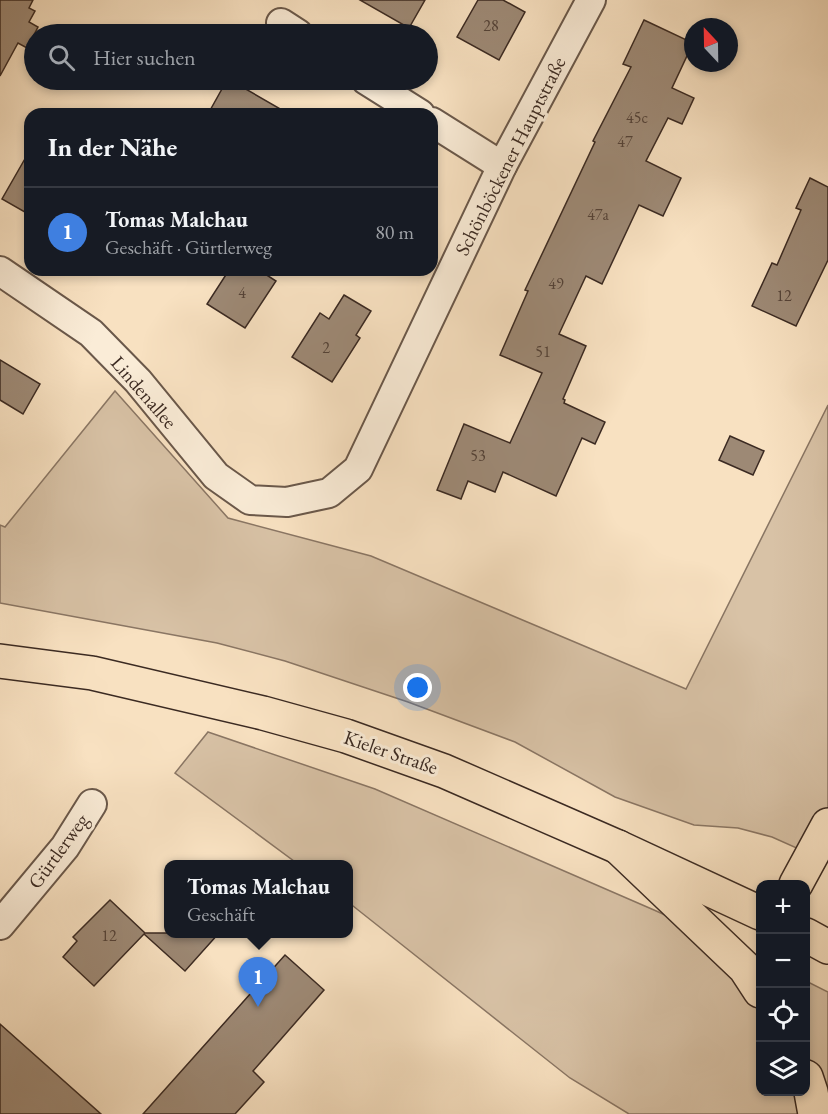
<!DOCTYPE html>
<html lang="de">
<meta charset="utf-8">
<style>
body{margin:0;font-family:"EB Garamond",serif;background:#20242c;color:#f1f3f6}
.controls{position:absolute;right:18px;bottom:18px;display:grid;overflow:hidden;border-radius:12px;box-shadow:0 3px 9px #0003}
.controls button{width:54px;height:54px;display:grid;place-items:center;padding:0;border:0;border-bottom:2px solid #363941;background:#171b24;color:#f1f3f6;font:30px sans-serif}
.compass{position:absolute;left:684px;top:18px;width:54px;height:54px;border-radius:50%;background:#171b24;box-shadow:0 3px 9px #0003;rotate:338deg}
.you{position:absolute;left:418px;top:688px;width:21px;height:21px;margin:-15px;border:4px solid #fff;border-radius:50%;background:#1a73e8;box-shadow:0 0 0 9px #1a73e833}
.badge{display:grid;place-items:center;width:39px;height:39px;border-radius:50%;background:#c59692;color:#fff;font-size:20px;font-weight:700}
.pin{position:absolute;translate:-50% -50px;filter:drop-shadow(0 2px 3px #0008)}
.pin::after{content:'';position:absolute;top:32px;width:21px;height:18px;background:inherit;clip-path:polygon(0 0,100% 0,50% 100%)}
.popup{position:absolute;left:164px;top:860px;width:189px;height:78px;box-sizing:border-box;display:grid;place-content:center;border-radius:12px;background:#171b24;filter:drop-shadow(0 2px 4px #0005);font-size:20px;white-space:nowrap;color:#9ea1a6}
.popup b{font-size:22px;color:#f1f3f6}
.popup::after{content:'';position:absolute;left:50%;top:100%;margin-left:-12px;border:12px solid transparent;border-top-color:#171b24}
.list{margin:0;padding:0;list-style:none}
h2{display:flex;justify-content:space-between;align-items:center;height:78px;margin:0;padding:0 24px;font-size:26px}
h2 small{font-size:20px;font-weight:400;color:#9ea1a6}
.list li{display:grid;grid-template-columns:39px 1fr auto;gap:18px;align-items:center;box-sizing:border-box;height:90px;padding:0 24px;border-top:2px solid #363941}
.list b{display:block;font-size:22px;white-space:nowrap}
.list p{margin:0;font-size:20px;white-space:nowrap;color:#9ea1a6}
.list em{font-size:20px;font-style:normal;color:#9ea1a6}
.icon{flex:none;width:33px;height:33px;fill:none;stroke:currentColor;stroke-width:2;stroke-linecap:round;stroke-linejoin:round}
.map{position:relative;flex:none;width:828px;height:1114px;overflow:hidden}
.search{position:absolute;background:#171b24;box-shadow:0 3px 9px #0003;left:24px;top:24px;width:414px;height:66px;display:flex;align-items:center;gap:15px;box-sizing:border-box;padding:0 21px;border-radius:33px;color:#9ea1a6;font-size:22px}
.panel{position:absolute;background:#171b24;box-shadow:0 3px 9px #0003;left:24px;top:108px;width:414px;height:168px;border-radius:18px}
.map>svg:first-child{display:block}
.green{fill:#d8c2a6;stroke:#8a7664;stroke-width:1.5}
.building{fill:#9d8975;stroke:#3b2a22;stroke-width:1.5}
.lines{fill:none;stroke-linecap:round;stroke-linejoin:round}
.minor-casing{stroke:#6a584a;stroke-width:32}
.major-casing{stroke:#3b2a22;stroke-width:36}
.highway-casing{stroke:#3b2a22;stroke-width:36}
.minor{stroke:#faecd7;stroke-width:28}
.major{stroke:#f8e1c1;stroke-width:33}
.highway{stroke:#f8e1c1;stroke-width:33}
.labels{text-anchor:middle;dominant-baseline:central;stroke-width:6;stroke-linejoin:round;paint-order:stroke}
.number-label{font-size:16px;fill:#544237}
.street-label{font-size:20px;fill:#3b2a22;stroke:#faecd7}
</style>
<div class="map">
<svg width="828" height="1114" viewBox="0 0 828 1114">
<rect width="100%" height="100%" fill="#f8e1c1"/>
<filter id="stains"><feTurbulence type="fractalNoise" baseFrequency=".00333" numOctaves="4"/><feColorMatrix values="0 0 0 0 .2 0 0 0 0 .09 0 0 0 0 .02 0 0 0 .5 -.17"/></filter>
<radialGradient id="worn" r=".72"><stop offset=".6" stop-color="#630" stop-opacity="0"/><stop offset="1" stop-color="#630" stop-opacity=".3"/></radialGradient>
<g class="green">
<path d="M115,391L228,518L371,556L686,689L828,405V862L772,837L738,828L694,825L615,797L515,742L408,702L285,661L217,643L0,603V525L5,527Z"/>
<path d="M208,732L375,789L654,910L760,958V1092H806V981L828,992V1114H629L570,1078L348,902V864H298L175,773Z"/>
</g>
<g class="building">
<path d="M0,0H33L29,8L35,11L29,22L38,27L27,48L18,43L0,76Z"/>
<path d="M360,0H425L409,28Z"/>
<path d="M478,0H503L525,12L499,60L457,37Z"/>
<path d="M644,20L693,43L672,88L694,98L682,124L668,118L646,161L681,178L663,216L639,205L602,284L586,276L559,334L586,346L563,399L565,400L564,403L605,422L595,444L582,438L556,496L503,472L495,492L468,481L461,499L437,490L464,424L510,443L542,373L500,355L528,291L525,290L595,142L593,141L631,67L623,64Z"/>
<path d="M227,80H230L289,114H208Z"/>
<path d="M30,150V215L2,199Z"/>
<path d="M810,178L828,187V260L796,326L752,306L772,263L777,265L801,210L796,208Z"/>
<path d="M229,270H259L276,281L245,328L207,304Z"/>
<path d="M344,295L371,311L356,335L360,338L332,382L292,357L320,313L329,319Z"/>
<path d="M0,360L40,384L23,414L0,400Z"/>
<path d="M730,436L764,451L753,475L719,460Z"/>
<path d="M110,900L145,933H219L185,971L144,934L94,986L63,957L77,941L73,937Z"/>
<path d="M285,955L324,990L253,1071L264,1082L235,1114H143Z"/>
<path d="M0,1024L101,1114H0Z"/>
</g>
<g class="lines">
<defs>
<g id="minor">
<path d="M281,23L298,34"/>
<path d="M366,80L420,114"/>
<path d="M432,122L502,166"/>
<path d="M0,271L91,333L138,381L216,476L250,500L287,502L329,493L358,469L502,166L591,0"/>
<path d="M0,925L65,847L92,804"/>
</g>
<g id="major">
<path d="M0,661L92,673L263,713L346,736L444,771L618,847L760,913"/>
<path d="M806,935L828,947"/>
</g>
<g id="highway">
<path d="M618,847L745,968L760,991"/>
<path d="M796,884L828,825"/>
<path d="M806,1077L811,1092L815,1114"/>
</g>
</defs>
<use href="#minor" class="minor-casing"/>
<use href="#major" class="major-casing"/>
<use href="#highway" class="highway-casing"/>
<use href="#minor" class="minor"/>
<use href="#major" class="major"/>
<use href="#highway" class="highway"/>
</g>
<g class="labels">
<g class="number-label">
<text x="491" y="25">28</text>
<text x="637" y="117">45c</text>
<text x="625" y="141">47</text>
<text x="598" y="214">47a</text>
<text x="556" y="283">49</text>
<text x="242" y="292">4</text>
<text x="784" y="295">12</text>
<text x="326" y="347">2</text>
<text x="543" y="351">51</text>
<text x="478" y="455">53</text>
<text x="109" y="935">12</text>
</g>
<g class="street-label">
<text transform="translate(510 156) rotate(-63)">Schönböckener Hauptstraße</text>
<text transform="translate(144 392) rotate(49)">Lindenallee</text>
<text transform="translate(391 752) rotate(19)">Kieler Straße</text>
<text transform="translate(58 851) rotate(-54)">Gürtlerweg</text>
</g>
</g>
<rect width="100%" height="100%" filter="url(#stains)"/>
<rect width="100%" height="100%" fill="url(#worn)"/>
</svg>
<div class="controls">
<button>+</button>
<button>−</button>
<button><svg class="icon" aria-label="locate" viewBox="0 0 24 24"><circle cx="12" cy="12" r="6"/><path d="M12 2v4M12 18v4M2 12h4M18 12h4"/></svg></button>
<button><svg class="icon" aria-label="layers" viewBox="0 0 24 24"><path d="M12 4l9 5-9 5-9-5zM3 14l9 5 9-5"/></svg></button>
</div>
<svg class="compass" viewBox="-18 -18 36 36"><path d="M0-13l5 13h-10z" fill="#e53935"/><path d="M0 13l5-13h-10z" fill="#9ea1a6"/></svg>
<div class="you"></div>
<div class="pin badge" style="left:258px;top:1007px;background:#3f7fe0">1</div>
<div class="popup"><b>Tomas Malchau</b>Geschäft</div>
<div class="search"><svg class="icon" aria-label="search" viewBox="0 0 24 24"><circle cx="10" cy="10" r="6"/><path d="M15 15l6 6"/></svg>Hier suchen</div>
<section class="panel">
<h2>In der Nähe<small></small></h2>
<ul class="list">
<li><span class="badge" style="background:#3f7fe0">1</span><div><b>Tomas Malchau</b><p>Geschäft · Gürtlerweg</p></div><em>80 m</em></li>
</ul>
</section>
</div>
